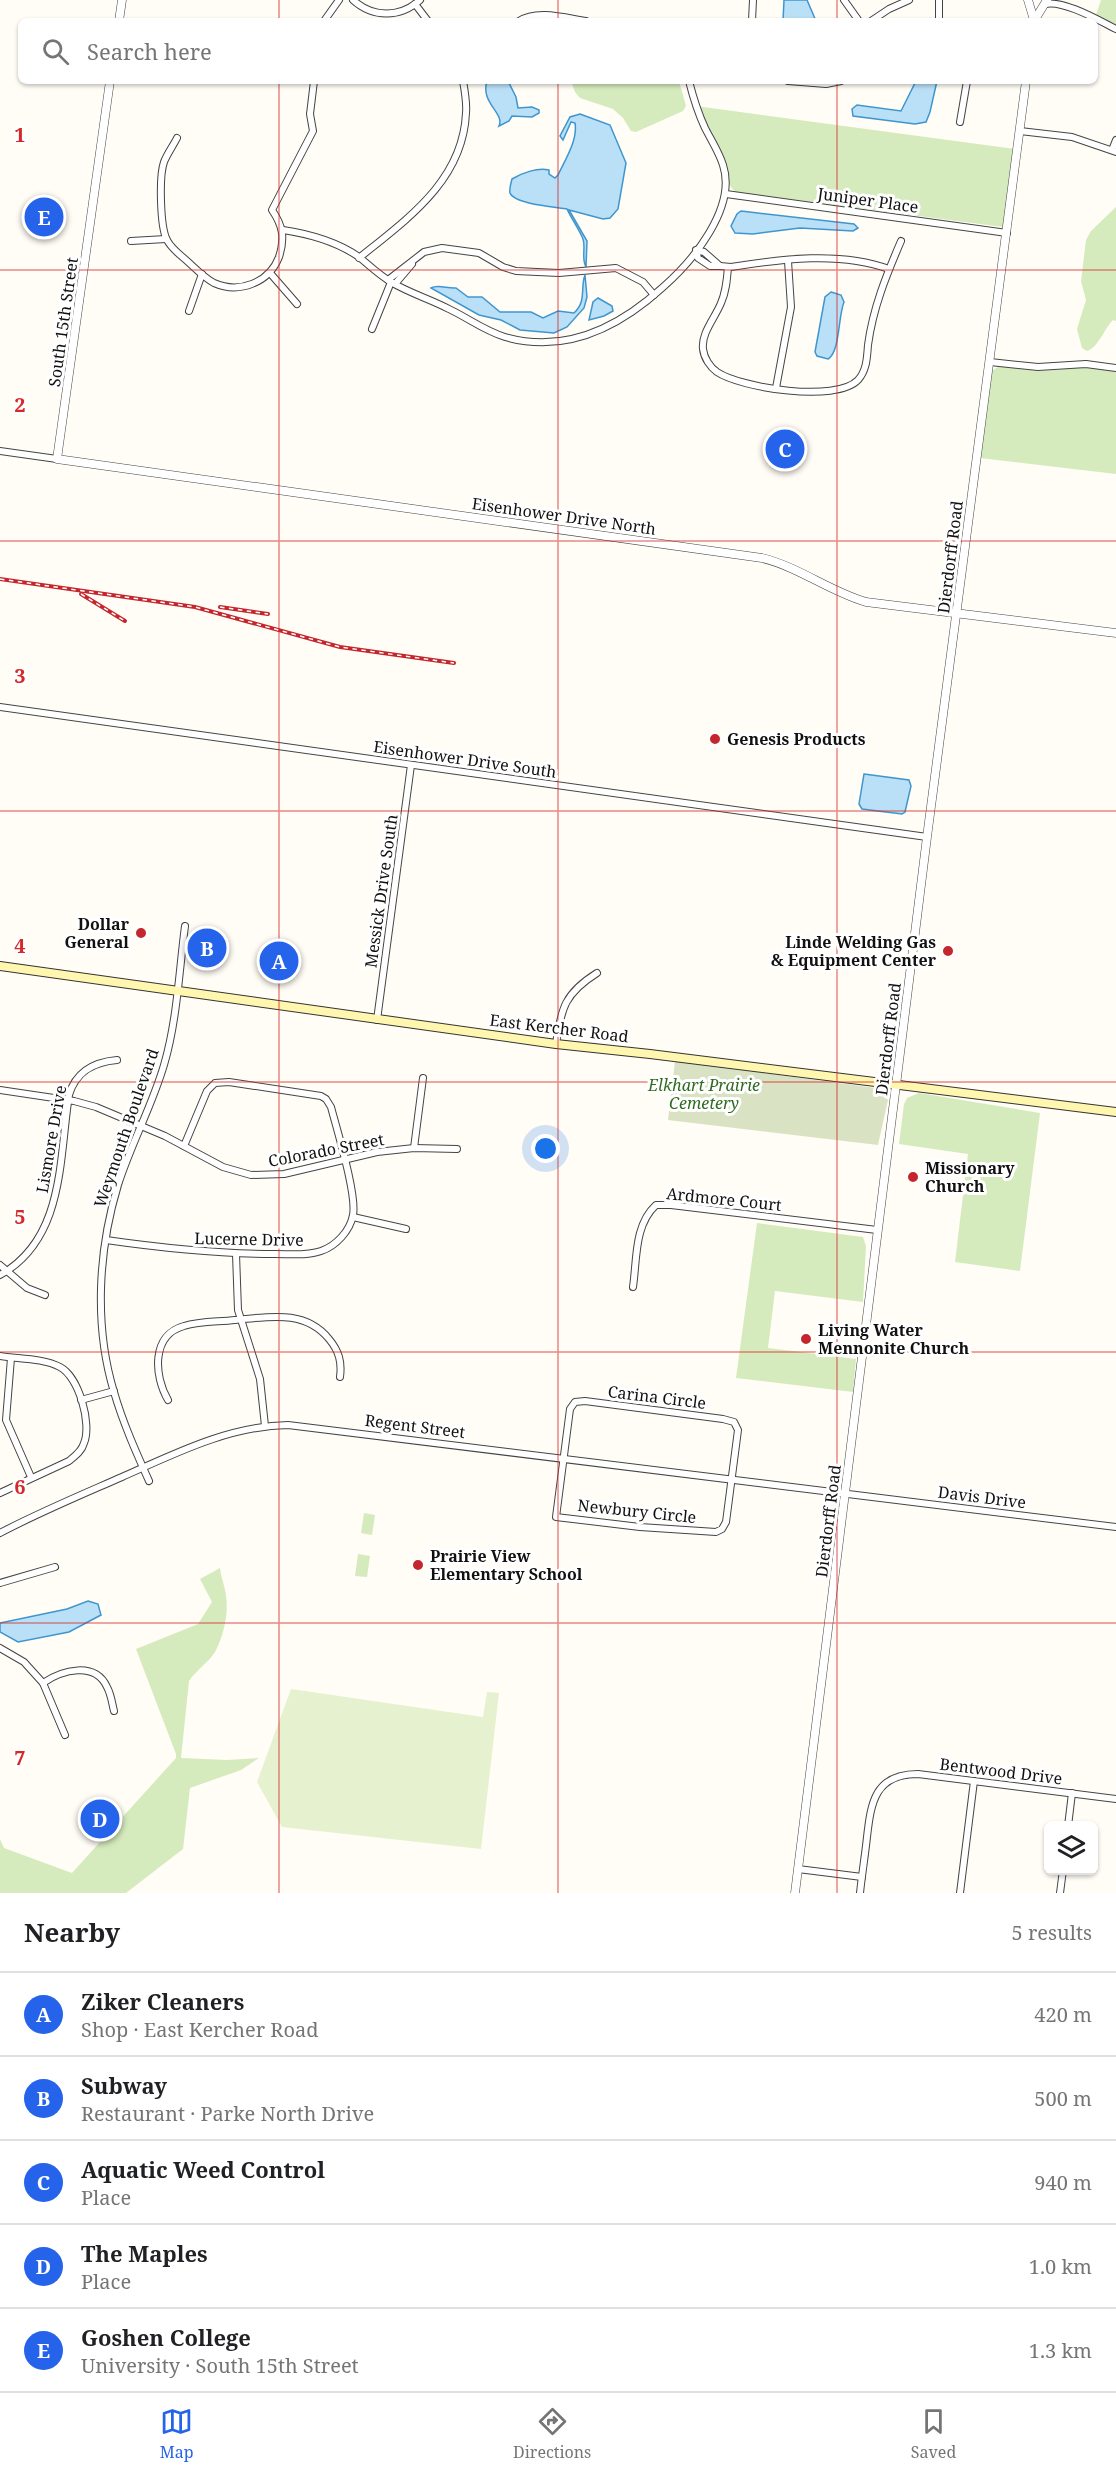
<!DOCTYPE html>
<meta charset="utf-8">
<style>
body{margin:0;font-family:"Noto Serif",serif;background:#f6f6f6;color:#202124}
.controls{position:absolute;right:18px;bottom:18px;display:grid;overflow:hidden;border-radius:9px;box-shadow:0 2px 4px #0004}
.controls button{width:54px;height:54px;display:grid;place-items:center;padding:0;border:0;border-bottom:2px solid #e0e0e0;background:#fff;color:#202124;font:30px sans-serif}
.you{position:absolute;left:546px;top:1149px;width:21px;height:21px;margin:-15px;border:4px solid #fff;border-radius:50%;background:#1a73e8;box-shadow:0 0 0 9px #1a73e833}
.badge{display:grid;place-items:center;width:39px;height:39px;border-radius:50%;background:#2563eb;color:#fff;font-size:20px;font-weight:700}
.pin{position:absolute;translate:-50% -50%;border:3px solid #fff;box-shadow:0 2px 6px #0006}
.list{margin:0;padding:0;list-style:none}
h2{display:flex;justify-content:space-between;align-items:center;height:78px;margin:0;padding:0 24px;font-size:26px}
h2 small{font-size:20px;font-weight:400;color:#757577}
.list li{display:grid;grid-template-columns:39px 1fr auto;gap:18px;align-items:center;box-sizing:border-box;height:84px;padding:0 24px;border-top:2px solid #e0e0e0}
.list b{display:block;font-size:22px;white-space:nowrap}
.list p{margin:0;font-size:20px;white-space:nowrap;color:#757577}
.list em{font-size:20px;font-style:normal;color:#757577}
.icon{flex:none;width:33px;height:33px;fill:none;stroke:currentColor;stroke-width:2;stroke-linecap:round;stroke-linejoin:round}
.map{position:relative;flex:none;width:1116px;height:1893px;overflow:hidden}
.search{position:absolute;background:#fff;box-shadow:0 2px 4px #0004;left:18px;right:18px;top:18px;height:66px;display:flex;align-items:center;gap:15px;box-sizing:border-box;padding:0 21px;border-radius:9px;color:#757577;font-size:22px}
.sheet{height:498px;background:#fff}
nav{display:flex;justify-content:space-around;align-items:center;box-sizing:border-box;height:84px;border-top:2px solid #e0e0e0;background:#fff;font-size:16px;color:#757577}
nav a{display:grid;justify-items:center;gap:3px}
nav .on{color:#2563eb}
.map>svg:first-child{display:block}
.green{fill:#d5ebbd}
.cemetery{fill:#d9e3c4}
.pitch{fill:#e6f2cf}
.water{fill:#b9e0f7;stroke:#3f96cf;stroke-width:1.5}
.lines{fill:none;stroke-linecap:round;stroke-linejoin:round}
.minor-casing{stroke:#444;stroke-width:8}
.tertiary-casing{stroke:#444;stroke-width:9}
.secondary-casing{stroke:#333;stroke-width:10}
.minor{stroke:#fff;stroke-width:6}
.tertiary{stroke:#fff;stroke-width:8}
.secondary{stroke:#fff6b0;stroke-width:8}
.rail-casing{stroke:#c4262e;stroke-width:4}
.rail{stroke:#fff;stroke-width:1.5;stroke-dasharray:4.5;stroke-linecap:butt}
.grid{fill:none;stroke:#d62828;stroke-width:1.5;stroke-opacity:0.55}
.poi-dot{fill:#c4262e;stroke:#fff;stroke-width:2}
.labels{text-anchor:middle;dominant-baseline:central;stroke-width:6;stroke-linejoin:round;paint-order:stroke}
.street-label{font-size:16px;fill:#111;stroke:#fff}
.poi-label{font-size:16px;font-weight:bold;fill:#111;stroke:#fff;text-anchor:start}
.park-label{font-size:16px;font-style:italic;fill:#2f6b1f;stroke:#fff}
.grid-label{font-size:20px;text-anchor:middle;font-weight:bold;fill:#d62828;stroke:#fff;stroke-width:6;stroke-linejoin:round;paint-order:stroke}
</style>
<div class="map">
<svg width="1116" height="1893" viewBox="0 0 1116 1893">
<rect width="100%" height="100%" fill="#fffdf5"/>
<g class="green">
<path d="M1101,0H1116V26L1096,15Z"/>
<path d="M571,81H679L686,106L683,111L636,132L631,131L623,118L613,109L580,98L575,92Z"/>
<path d="M696,106L1015,149L1003,227L736,192C724,184 703,123 696,106Z"/>
<path d="M1116,207V321L1113,320C1104,329 1098,348 1087,351L1082,348L1077,329L1086,300L1081,281L1086,240L1091,231Z"/>
<path d="M999,366L1039,371L1089,367L1116,371V474L980,458L992,371Z"/>
<path d="M919,1093L1040,1113L1020,1271L955,1262L968,1154L899,1144L904,1104L907,1098Z"/>
<path d="M757,1223L863,1237L866,1246L863,1302L775,1291L768,1348L856,1359L853,1392L736,1378Z"/>
<path d="M364,1513L375,1515L372,1535L361,1533Z"/>
<path d="M358,1554L370,1556L367,1577L355,1576Z"/>
<path d="M220,1568C221,1578 225,1586 226,1596C229,1613 223,1638 215,1652C208,1663 196,1670 189,1681L181,1758L227,1760L259,1758L241,1770L190,1788L183,1849L126,1893H0V1839L4,1848L72,1873L176,1758V1754L136,1649L198,1624L212,1602L200,1579Z"/>
</g>
<path class="cemetery" d="M675,1061L876,1088L888,1100L878,1145L668,1120Z"/>
<path class="pitch" d="M291,1689L483,1717L487,1692L499,1693L481,1849L282,1827L257,1782Z"/>
<g class="water">
<path d="M784,0H807L816,21H783Z"/>
<path d="M487,81L509,83L516,97L518,108L532,107L539,110V113L532,117L512,116L509,121L499,126C505,113 480,103 487,81Z"/>
<path d="M916,81H937L930,112L926,122L915,124L853,116L852,109L857,105L901,111Z"/>
<path d="M580,114L610,125L626,163L618,209L610,218L603,219L569,210L587,241L586,267C581,258 586,248 583,239C580,231 571,218 567,209C556,207 514,204 510,193C509,189 511,183 512,179C522,173 538,167 549,170V174L555,178L558,175C565,160 578,140 575,123L571,122L563,140L560,136L570,117Z"/>
<path d="M741,211L854,224L858,228L853,231L800,228L753,234L735,233L731,226L737,214Z"/>
<path d="M585,275L587,297L584,308L567,327L554,333L520,330L501,320L479,315L431,288C438,284 448,289 456,288L468,297H482L500,312H531L543,318L558,311L574,313C587,301 580,288 585,275Z"/>
<path d="M831,292L841,295L844,302C838,317 840,352 828,359L817,356L815,352L825,297Z"/>
<path d="M598,298L612,306L613,311L604,316L589,320L593,302Z"/>
<path d="M864,774L909,780L911,786L905,812L902,814L862,809L859,804Z"/>
<path d="M88,1601L98,1604L101,1615L69,1632L18,1642L0,1632V1623L67,1609Z"/>
</g>
<g class="lines">
<defs>
<g id="minor">
<path d="M353,0C373,18 400,18 420,0"/>
<path d="M844,0L859,21"/>
<path d="M939,0V21"/>
<path d="M415,4L428,21"/>
<path d="M1045,4C1064,0 1098,20 1116,29"/>
<path d="M324,21L339,0"/>
<path d="M519,21C537,9 566,18 586,21"/>
<path d="M752,21L753,0"/>
<path d="M871,21L889,9L909,0"/>
<path d="M788,81L826,84L841,81"/>
<path d="M960,122L967,81"/>
<path d="M1020,131L1072,137L1116,152"/>
<path d="M177,138C173,146 167,154 164,162C159,176 160,227 167,240C171,248 179,254 186,260C195,268 203,277 214,283C239,294 269,283 279,257C285,238 283,226 272,210L313,131L310,114L314,81"/>
<path d="M1112,150L1116,140"/>
<path d="M726,194L1007,233"/>
<path d="M283,230C310,234 336,241 359,257C370,266 379,275 391,282C409,293 430,299 449,309C468,318 485,331 505,337C565,354 619,327 662,288C693,261 737,208 723,165C719,152 711,140 705,128C698,113 693,97 689,81"/>
<path d="M131,241L166,239"/>
<path d="M696,250L704,252L720,266H710L698,258Z"/>
<path d="M359,258C407,219 463,181 466,113C467,103 465,92 463,81"/>
<path d="M720,266L731,267C782,259 840,251 889,269"/>
<path d="M728,267C727,280 726,292 721,303C715,318 701,333 703,349C704,358 710,367 717,372C741,388 836,403 858,380C867,370 867,357 868,345C873,308 886,276 901,241"/>
<path d="M270,273L297,304"/>
<path d="M388,280L424,252L442,248L479,253L503,267L516,271L559,273L616,268L643,282L654,295"/>
<path d="M395,284L412,264"/>
<path d="M189,311L202,274"/>
<path d="M372,329L391,282"/>
<path d="M990,362L1038,367L1086,364L1116,368"/>
<path d="M776,388L791,307L788,261"/>
<path d="M0,451L57,459"/>
<path d="M0,707L927,837"/>
<path d="M377,1020L411,765"/>
<path d="M556,1044C561,1008 565,993 597,973"/>
<path d="M0,1090L74,1101L96,1107L165,1136L223,1167L251,1175L284,1174L377,1152L414,1148L457,1149"/>
<path d="M414,1148L423,1078"/>
<path d="M353,1217L406,1229"/>
<path d="M106,1240C162,1248 217,1254 275,1254C290,1254 307,1256 321,1251C336,1246 350,1231 353,1215C357,1195 337,1130 331,1107L326,1099L321,1096L229,1082L215,1083L207,1091L184,1146"/>
<path d="M236,1254L238,1310L260,1379L265,1426"/>
<path d="M0,1265L27,1288L45,1295"/>
<path d="M0,1275C65,1239 59,1158 69,1095C76,1071 94,1062 117,1060"/>
<path d="M633,1287C637,1260 634,1225 656,1205H671L877,1230"/>
<path d="M0,1356C18,1359 43,1358 60,1367C79,1377 92,1424 84,1443C82,1451 75,1456 69,1461L0,1493"/>
<path d="M11,1358L6,1420L31,1477"/>
<path d="M81,1400L114,1391"/>
<path d="M168,1400C154,1376 151,1335 184,1326C200,1321 218,1322 235,1320C268,1317 305,1309 329,1339C339,1351 342,1362 340,1377"/>
<path d="M585,1401L723,1419L734,1422L738,1430L726,1522L722,1529L716,1532L640,1527L556,1517L570,1409L575,1402Z"/>
<path d="M149,1481C136,1452 123,1423 114,1392C94,1326 98,1251 118,1185C131,1144 152,1106 164,1065C177,1021 179,972 185,926"/>
<path d="M0,1533C40,1512 81,1495 122,1477C176,1453 229,1426 288,1425L1116,1527"/>
<path d="M0,1583L55,1567"/>
<path d="M0,1648L24,1662L43,1683L65,1735"/>
<path d="M43,1683C62,1670 95,1661 107,1687C111,1694 112,1703 114,1711"/>
<path d="M1068,1826L1072,1793"/>
<path d="M798,1869L862,1877"/>
<path d="M860,1893C862,1874 865,1856 867,1837C871,1802 875,1774 918,1774L1116,1799"/>
<path d="M960,1893L974,1781"/>
<path d="M1060,1893L1063,1870"/>
</g>
<g id="tertiary">
<path d="M1028,0L1034,20"/>
<path d="M119,21L122,0"/>
<path d="M1034,21L1047,0"/>
<path d="M110,81L57,459L762,558C799,567 829,591 866,602L1116,633"/>
<path d="M795,1893L927,837L1026,81"/>
</g>
<path id="secondary" d="M0,966L556,1044L650,1054L1116,1112"/>
</defs>
<use href="#minor" class="minor-casing"/>
<use href="#tertiary" class="tertiary-casing"/>
<use href="#secondary" class="secondary-casing"/>
<use href="#minor" class="minor"/>
<use href="#tertiary" class="tertiary"/>
<use href="#secondary" class="secondary"/>
<defs>
<g id="rail">
<path d="M0,579L195,607L340,647L454,663"/>
<path d="M81,594L125,621"/>
<path d="M220,607L268,614"/>
</g>
</defs>
<use href="#rail" class="rail-casing"/>
<use href="#rail" class="rail"/>
</g>
<path class="grid" d="M279,0V21M558,0V21M837,0V21M279,81V1893M558,81V1893M837,81V1893M0,270H1116M0,541H1116M0,811H1116M0,1082H1116M0,1352H1116M0,1623H1116"/>
<g class="poi-dot">
<circle cx="715" cy="739" r="6"/>
<circle cx="141" cy="933" r="6"/>
<circle cx="948" cy="951" r="6"/>
<circle cx="913" cy="1177" r="6"/>
<circle cx="806" cy="1339" r="6"/>
<circle cx="418" cy="1565" r="6"/>
</g>
<g class="labels">
<g class="street-label">
<text transform="translate(868 200) rotate(8)">Juniper Place</text>
<text transform="translate(63 322) rotate(-82)">South 15th Street</text>
<text transform="translate(564 516) rotate(8)">Eisenhower Drive North</text>
<text transform="translate(950 557) rotate(-83)">Dierdorff Road</text>
<text transform="translate(465 759) rotate(8)">Eisenhower Drive South</text>
<text transform="translate(381 891) rotate(-82)">Messick Drive South</text>
<text transform="translate(559 1028) rotate(7)">East Kercher Road</text>
<text transform="translate(888 1039) rotate(-83)">Dierdorff Road</text>
<text transform="translate(126 1128) rotate(-71)">Weymouth Boulevard</text>
<text transform="translate(51 1139) rotate(-80)">Lismore Drive</text>
<text transform="translate(326 1150) rotate(-11)">Colorado Street</text>
<text transform="translate(724 1199) rotate(6)">Ardmore Court</text>
<text transform="translate(249 1239) rotate(1)">Lucerne Drive</text>
<text transform="translate(657 1397) rotate(7)">Carina Circle</text>
<text transform="translate(415 1426) rotate(7)">Regent Street</text>
<text transform="translate(982 1497) rotate(7)">Davis Drive</text>
<text transform="translate(637 1511) rotate(6)">Newbury Circle</text>
<text transform="translate(828 1521) rotate(-83)">Dierdorff Road</text>
<text transform="translate(1001 1771) rotate(7)">Bentwood Drive</text>
</g>
<g class="poi-label">
<text x="727" y="739">Genesis Products</text>
<text x="129" y="924" text-anchor="end">Dollar<tspan x="129" dy="18">General</tspan></text>
<text x="936" y="942" text-anchor="end">Linde Welding Gas<tspan x="936" dy="18">&amp; Equipment Center</tspan></text>
<text x="925" y="1168">Missionary<tspan x="925" dy="18">Church</tspan></text>
<text x="818" y="1330">Living Water<tspan x="818" dy="18">Mennonite Church</tspan></text>
<text x="430" y="1556">Prairie View<tspan x="430" dy="18">Elementary School</tspan></text>
</g>
<g class="park-label">
<text x="704" y="1085">Elkhart Prairie<tspan x="704" dy="18">Cemetery</tspan></text>
</g>
</g>
<g class="grid-label">
<text x="20" y="142">1</text>
<text x="20" y="412">2</text>
<text x="20" y="683">3</text>
<text x="20" y="953">4</text>
<text x="20" y="1224">5</text>
<text x="20" y="1494">6</text>
<text x="20" y="1765">7</text>
</g>
</svg>
<div class="controls">
<button><svg class="icon" aria-label="layers" viewBox="0 0 24 24"><path d="M12 4l9 5-9 5-9-5zM3 14l9 5 9-5"/></svg></button>
</div>
<div class="you"></div>
<div class="pin badge" style="left:279px;top:961px">A</div>
<div class="pin badge" style="left:207px;top:948px">B</div>
<div class="pin badge" style="left:785px;top:449px">C</div>
<div class="pin badge" style="left:100px;top:1819px">D</div>
<div class="pin badge" style="left:44px;top:217px">E</div>
<div class="search"><svg class="icon" aria-label="search" viewBox="0 0 24 24"><circle cx="10" cy="10" r="6"/><path d="M15 15l6 6"/></svg>Search here</div>
</div>
<section class="sheet">
<h2>Nearby<small>5 results</small></h2>
<ul class="list">
<li><span class="badge">A</span><div><b>Ziker Cleaners</b><p>Shop · East Kercher Road</p></div><em>420 m</em></li>
<li><span class="badge">B</span><div><b>Subway</b><p>Restaurant · Parke North Drive</p></div><em>500 m</em></li>
<li><span class="badge">C</span><div><b>Aquatic Weed Control</b><p>Place</p></div><em>940 m</em></li>
<li><span class="badge">D</span><div><b>The Maples</b><p>Place</p></div><em>1.0 km</em></li>
<li><span class="badge">E</span><div><b>Goshen College</b><p>University · South 15th Street</p></div><em>1.3 km</em></li>
</ul>
</section>
<nav>
<a class="on"><svg class="icon" aria-label="map" viewBox="0 0 24 24"><path d="M3 6l6-2 6 2 6-2v14l-6 2-6-2-6 2zM9 4v14M15 6v14"/></svg>Map</a>
<a><svg class="icon" aria-label="directions" viewBox="0 0 24 24"><path d="M12 3l9 9-9 9-9-9zM9 14v-3h6M13 9l2 2-2 2"/></svg>Directions</a>
<a><svg class="icon" aria-label="saved" viewBox="0 0 24 24"><path d="M7 4h10v16l-5-4-5 4z"/></svg>Saved</a>
</nav>
